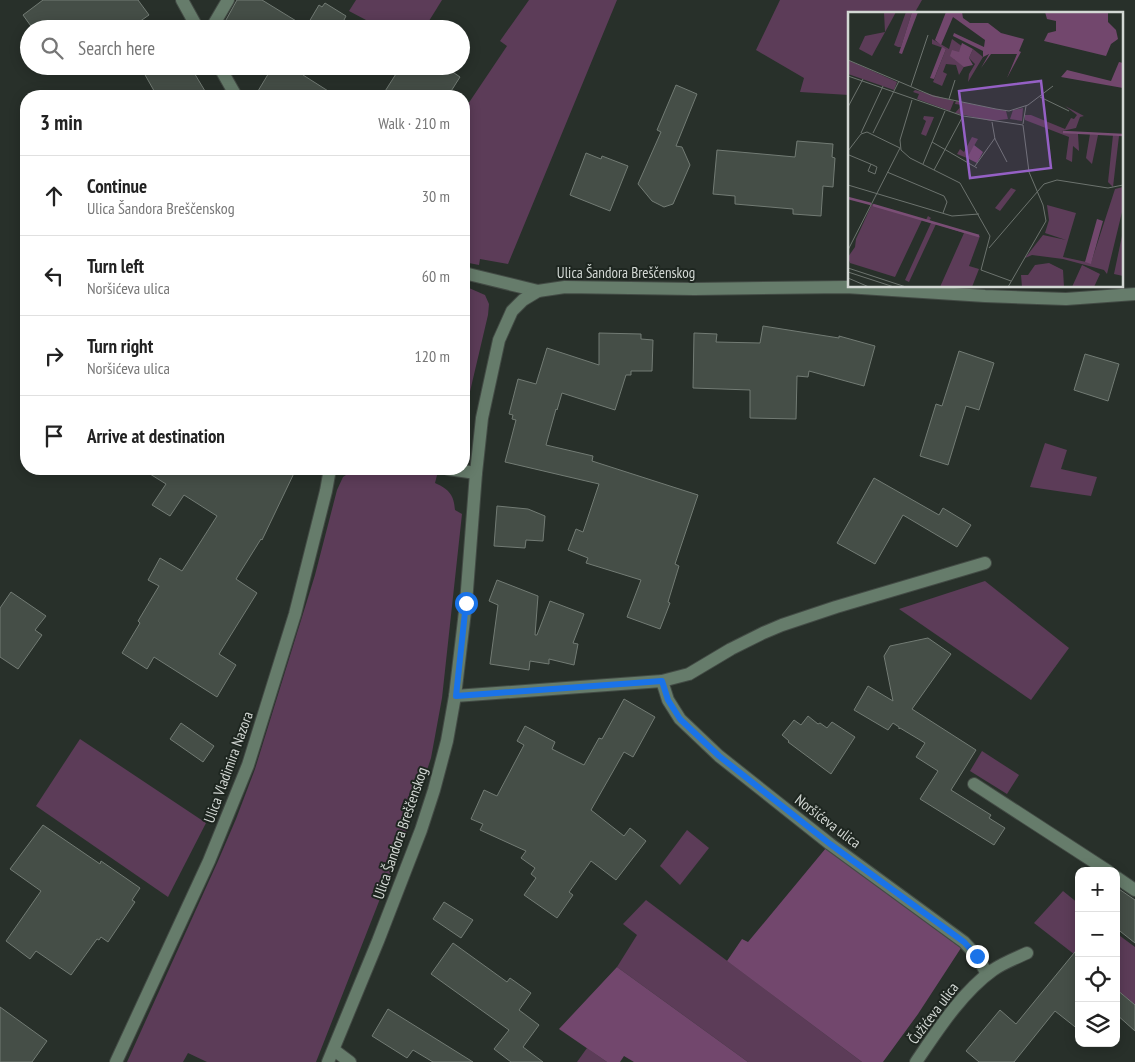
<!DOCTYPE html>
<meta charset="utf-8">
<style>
body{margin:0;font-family:"PT Sans Narrow",sans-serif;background:#f6f6f6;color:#222}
.controls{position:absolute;right:15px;bottom:15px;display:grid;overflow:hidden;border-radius:10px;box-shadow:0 2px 12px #0003}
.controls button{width:45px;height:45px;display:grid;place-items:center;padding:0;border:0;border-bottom:1px solid #e0e0e0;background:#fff;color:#222;font:25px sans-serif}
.stop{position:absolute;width:15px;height:15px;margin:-11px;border:4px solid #1a73e8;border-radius:50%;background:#fff}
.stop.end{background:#1a73e8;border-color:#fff;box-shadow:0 1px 5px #0008}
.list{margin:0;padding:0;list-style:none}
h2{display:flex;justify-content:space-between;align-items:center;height:65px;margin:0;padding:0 20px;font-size:21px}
h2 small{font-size:16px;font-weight:400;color:#767676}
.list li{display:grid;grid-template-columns:32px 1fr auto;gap:15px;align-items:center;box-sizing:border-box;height:80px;padding:0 20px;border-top:1px solid #e0e0e0}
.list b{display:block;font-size:19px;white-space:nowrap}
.list p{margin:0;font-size:16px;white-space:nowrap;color:#767676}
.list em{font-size:16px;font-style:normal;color:#767676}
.icon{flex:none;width:28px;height:28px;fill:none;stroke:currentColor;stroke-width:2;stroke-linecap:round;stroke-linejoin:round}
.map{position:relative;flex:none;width:1135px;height:1062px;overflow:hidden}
.search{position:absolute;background:#fff;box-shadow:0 2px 12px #0003;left:20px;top:20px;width:450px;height:55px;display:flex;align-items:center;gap:12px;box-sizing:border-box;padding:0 18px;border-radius:28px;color:#767676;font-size:19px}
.panel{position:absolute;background:#fff;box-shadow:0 2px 12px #0003;left:20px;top:90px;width:450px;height:385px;border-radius:20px}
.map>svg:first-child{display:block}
.green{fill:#5c3c58}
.forest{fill:#72476d}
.building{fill:#454e47;stroke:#727b74}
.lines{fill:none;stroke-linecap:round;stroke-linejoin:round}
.minor-casing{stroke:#434b45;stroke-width:14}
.minor{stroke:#667c6b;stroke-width:12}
.route{stroke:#1a73e8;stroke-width:6}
.labels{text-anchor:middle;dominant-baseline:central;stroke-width:4;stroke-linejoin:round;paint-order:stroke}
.street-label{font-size:15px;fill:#d3d8d4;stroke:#1e2620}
.inset-river{fill:none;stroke:#7a4e75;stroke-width:2.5}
.inset-road{fill:none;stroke:#6c736e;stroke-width:1}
.view{fill:#9560c5;fill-opacity:0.15;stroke:#9560c5;stroke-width:2.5}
.inset-edge{fill:none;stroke:#d3d8d4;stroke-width:2.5}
</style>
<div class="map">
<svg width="1135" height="1062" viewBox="0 0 1135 1062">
<rect width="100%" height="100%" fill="#28302a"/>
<g class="green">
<path d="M356,0H442L424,29H383L349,11Z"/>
<path d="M529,0H617L508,264L480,259L479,265L464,262V110L507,46L500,41Z"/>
<path d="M780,0H922L914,14H849V95L800,92L804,78L756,50Z"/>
<path d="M464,281L469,282V288L485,295L489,304L488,315L464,417V431Z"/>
<path d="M1045,443L1067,450L1061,469L1097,477L1091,496L1030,487Z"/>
<path d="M355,469H407L437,475L435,483C449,489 454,495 455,510L462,514L442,698L431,758L407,830L316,1062H207L188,1053L183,1062H127L218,861L236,819L255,769L315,575L337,490L343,477Z"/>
<path d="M985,581L1069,648L1031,700L899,609Z"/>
<path d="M80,739L206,823L168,897L36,806Z"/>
<path d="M982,751L1019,775L1007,794L970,771Z"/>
<path d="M687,830L709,848L680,885L660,866Z"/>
<path d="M1063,891L1079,904V958L1034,923Z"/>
<path d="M646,900L862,1062H748L617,967L637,935L623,924Z"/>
<path d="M1116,933L1135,947V1005L1116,989Z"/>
<path d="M587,1048L607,1062H577Z"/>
</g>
<g class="forest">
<path d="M826,848L961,948L918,1014L883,1062H862L727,961L742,939L748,942Z"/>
<path d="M617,967L748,1062H634L624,1056L620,1062H607L559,1029Z"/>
</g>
<g class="building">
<path d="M43,0H138L149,15L129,29H94L88,21L77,29H33L23,15Z"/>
<path d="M237,0H262L306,27L319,5L322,7L325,3L346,16L343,22L353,29H221Z"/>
<path d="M140,66H190L208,96H157Z"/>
<path d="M273,66H309L303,75L336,96H255Z"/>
<path d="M401,66H444L460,77L448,96H382Z"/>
<path d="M676,85L697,94L676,146L682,147L690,165L673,204L664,207L652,201L638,184L661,132L657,130Z"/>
<path d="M797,141L833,144L832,157L835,158L833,187L823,186L821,216L793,214V209L735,204V196L713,194L717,150L795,157Z"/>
<path d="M586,153L601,159L602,156L628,166L610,211L570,195Z"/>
<path d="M763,326L839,338V336L875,346L864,386L809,371L808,377L797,376L796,419L750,418V390L693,388L694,333L717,334L716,342L760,343Z"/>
<path d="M599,333L641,334V339L653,340L652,371H631V375H626L615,410L562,393L557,410L556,409L546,445L593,456L592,461L698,495L675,564L679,566L668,602L670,603L660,629L627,617L641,580L586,563L588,558L568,550L576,529L583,532L599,484L505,462L516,420L512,419L513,415L509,414L518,379L536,384L547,348L599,365Z"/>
<path d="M959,351L994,363L979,410L966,406L948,465L920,456L936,404L942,406Z"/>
<path d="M1085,354L1119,364L1108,401L1074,390Z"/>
<path d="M142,469H296L262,540L261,539L236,579L257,593L219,654L236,665L217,697L154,657L147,669L122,653L140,623L138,621L159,586L148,580L160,558L182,571L217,516L184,495L170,516L152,505L166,484Z"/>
<path d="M874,478L939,515L943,508L971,525L957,547L903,515L875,564L837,543Z"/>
<path d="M497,506L528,509L545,516L543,541L526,540L525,548L494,546Z"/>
<path d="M497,580L538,596L535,635H537L550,601L584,614L573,643L578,644L574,665L549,659V664L530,661L529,670L490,664L498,605L489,601Z"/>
<path d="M11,592L46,616L35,630L42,635L18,669L0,657V608Z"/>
<path d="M928,638L951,654L912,709L976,750L951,790L991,815L989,818L1005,828L994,845L920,799L938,771L916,757L925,743L900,728L899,729V727L893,723L888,730L854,710L868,686L893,701L884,656L890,646Z"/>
<path d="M624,699L655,717L633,757L624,752L591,810L624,836L630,828L646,841L616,880L591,861L569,892L573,895L557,918L524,895L536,878L531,874L535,868L521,858L526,851L480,830L483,824L471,819L484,790L497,796L524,745L517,741L525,726L555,742L552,749L584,765L599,738L602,739Z"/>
<path d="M808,716L818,724L820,723L827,728L832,722L855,737L831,774L788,742L789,741L782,735L794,720L801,725Z"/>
<path d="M181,723L214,746L203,762L170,739Z"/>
<path d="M43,825L100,864L101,861L140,888L132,900L135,902L108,942L101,937L99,940L97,939L71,975L36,951L30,959L6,941L41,891L10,869Z"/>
<path d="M1116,887L1135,900V943L1116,928Z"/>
<path d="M444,902L473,920L461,938L433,919Z"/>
<path d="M453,943L507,982L510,978L531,993L519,1010L539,1025L523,1047L543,1062H511L494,1049L509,1030L431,974Z"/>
<path d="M1079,947V1030L1055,1011L1014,1062H979L966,1051L1000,1010L1016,1024Z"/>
<path d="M1116,989L1135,1005V1031L1116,1014Z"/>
<path d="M0,1007L47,1041L32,1062H0Z"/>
<path d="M388,1009L473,1062H433L413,1050L407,1058L372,1036Z"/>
</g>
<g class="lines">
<defs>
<g id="minor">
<path d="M182,0L198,29"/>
<path d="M211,29L228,0"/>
<path d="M219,66L236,96"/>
<path d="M464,273L538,291"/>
<path d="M448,469L476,473"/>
<path d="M662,681L668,700L680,719L719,756L830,844L964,942L977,956L987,974"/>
<path d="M455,696L662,681L689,674L731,649L763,633L782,625L836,607L985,563"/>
<path d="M974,784L1108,871"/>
<path d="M1116,877L1135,890"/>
<path d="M334,1050L350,1062"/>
<path d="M116,1062L209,861L248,765L295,614L326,491L330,469"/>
<path d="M328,1062L378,941L421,830L434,790L447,741L455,696L466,603L476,473L482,418L499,340L512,311L523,300L538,291L565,287L694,289L846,287L985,296L1066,299L1135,294"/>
<path d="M916,1062C937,1031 962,992 993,970C1003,963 1016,958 1027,953"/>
</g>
</defs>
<use href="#minor" class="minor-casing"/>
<use href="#minor" class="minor"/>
</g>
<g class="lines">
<path class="route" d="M466,603L456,696L662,681L668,700L680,719L719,756L830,844L964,942L977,956"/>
</g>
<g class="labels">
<g class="street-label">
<text x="626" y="272">Ulica Šandora Breščenskog</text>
<text transform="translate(228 767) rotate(-70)">Ulica Vladimira Nazora</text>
<text transform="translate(828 821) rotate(37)">Noršićeva ulica</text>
<text transform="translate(400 833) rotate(-71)">Ulica Šandora Breščenskog</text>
<text transform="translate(933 1013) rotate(-53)">Čužićeva ulica</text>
</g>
</g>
<g transform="translate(848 12)">
<rect width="275" height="275" fill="#28302a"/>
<path d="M36,0H48L24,44L11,37L17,24L37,20ZM58,0H64L53,35H50L46,33ZM84,27L101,37L104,27L115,35L106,47L117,53L111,63L108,53L98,52L95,60L99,62L94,74L85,70L98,37L84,32ZM125,37L135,45L120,70L121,62L127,52L121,46ZM0,48L49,70L46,78L0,62ZM67,78L106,89L102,99L69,87L71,82L65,80ZM108,89L158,99L160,107L143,109L107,101L114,93L107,92ZM217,94L236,104L232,105L228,116L214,119L230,122L231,139L225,134L224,150L218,147L221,125L177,108V103H183L217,117L223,106L226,107L229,103ZM175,96L174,109L162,107L165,98ZM76,104L86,105L78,124L73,122L78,109L75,107ZM242,122L250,123L244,152L238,146ZM265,123L271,124L265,175L260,170ZM124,125L130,127L119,146L109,142L112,137L116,140ZM275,175V196L259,262L256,258L215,247L184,243L177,246L195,223L218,228L197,221L201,208L199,193L228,201L215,245L243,251L267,177ZM163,176L168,178L152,199L147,196ZM24,192L78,208L80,204L83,206L81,209L132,224L121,254L131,257L124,275H92L116,221L88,212L61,270L57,268L83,211L74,208L47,265L2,251L0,245L7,235L8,227ZM275,219V264L266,262ZM201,251L215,258L216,275H174L173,263H180L187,253ZM234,253L252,262L246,275H224Z" fill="#5c3c58"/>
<path d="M64,0H70L54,42L51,41ZM98,0H114L115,6L122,11H140L153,21L176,27L171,39L173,40L159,66L169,42H143L133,56L141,42L135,45V39L105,24L106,21L136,35L137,28L105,5L93,33L87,28ZM197,0H260V10L268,18L270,27L263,32L258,44L196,29L200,21L208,19V9L199,7ZM114,31L125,37L121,46L125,53L116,55L102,44L104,38L111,40ZM94,35L98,37L86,67L82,66ZM271,50L275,51V76L213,65L219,58L263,69ZM126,133L135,140L129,151L119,146ZM249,207L255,209L243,252L237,250Z" fill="#72476d"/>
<path class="inset-river" d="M215,120L275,123M0,186L23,192M25,193L131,224"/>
<path class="inset-road" d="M0,48L85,84L148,97L161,99L180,93L205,74M0,64L115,104L175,113L181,160L195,193L198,209L160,275M63,74L80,23M192,85L221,99M101,87L107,68M64,88L52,128L53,138L62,146L112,171L142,224L133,258L163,269M0,95L15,67M144,110L147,127L159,150M175,112L178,94M13,121L35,74M25,121L51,69M84,130L129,156M0,139L13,122L19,120L52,136M1,143L25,153L29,155L27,162L20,159L23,152M75,152L97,99M127,154L147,126M86,158L115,104M39,160L96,184L99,190L95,201M0,173L104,204L131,202M141,236L196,172L209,168L260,176L275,173M0,238L52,136M0,256L58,275M0,260L46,275M0,266L21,275"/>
<path class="view" d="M193,69L203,156L122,166L111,79Z"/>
<rect width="275" height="275" class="inset-edge"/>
</g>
</svg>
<div class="controls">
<button>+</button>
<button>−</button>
<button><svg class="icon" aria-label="locate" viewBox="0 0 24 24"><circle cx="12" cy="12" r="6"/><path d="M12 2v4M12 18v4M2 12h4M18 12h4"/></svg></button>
<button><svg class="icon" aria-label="layers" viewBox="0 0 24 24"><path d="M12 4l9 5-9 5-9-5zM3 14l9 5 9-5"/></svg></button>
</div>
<div class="stop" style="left:466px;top:603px"></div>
<div class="stop end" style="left:977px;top:956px"></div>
<div class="search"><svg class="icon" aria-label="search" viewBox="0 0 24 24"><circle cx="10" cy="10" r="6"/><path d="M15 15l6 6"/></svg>Search here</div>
<section class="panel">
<h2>3 min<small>Walk · 210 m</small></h2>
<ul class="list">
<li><svg class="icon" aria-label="ahead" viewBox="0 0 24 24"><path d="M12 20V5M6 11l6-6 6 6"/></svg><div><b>Continue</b><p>Ulica Šandora Breščenskog</p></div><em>30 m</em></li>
<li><svg class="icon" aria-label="left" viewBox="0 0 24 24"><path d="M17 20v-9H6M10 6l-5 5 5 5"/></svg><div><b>Turn left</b><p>Noršićeva ulica</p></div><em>60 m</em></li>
<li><svg class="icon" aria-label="right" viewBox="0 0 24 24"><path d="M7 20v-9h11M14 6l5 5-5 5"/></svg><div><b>Turn right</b><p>Noršićeva ulica</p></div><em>120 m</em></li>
<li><svg class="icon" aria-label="arrive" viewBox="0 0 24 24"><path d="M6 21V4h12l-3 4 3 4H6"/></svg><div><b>Arrive at destination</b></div></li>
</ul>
</section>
</div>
